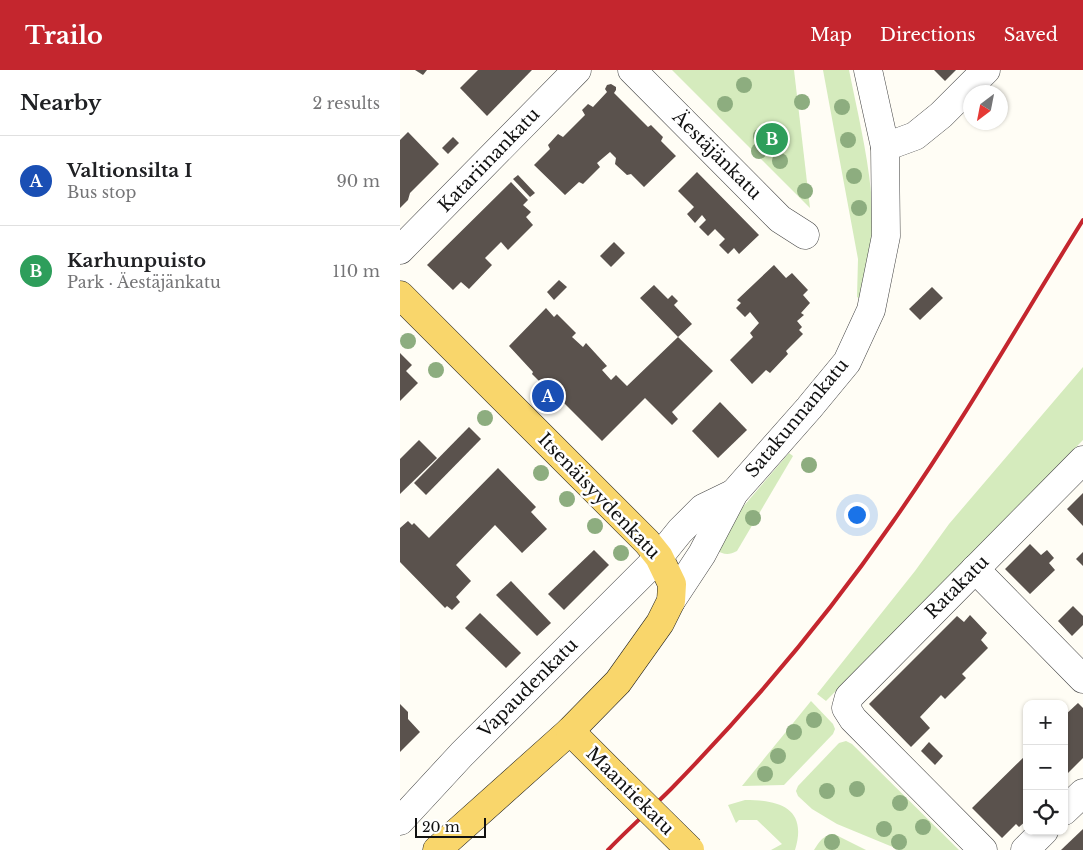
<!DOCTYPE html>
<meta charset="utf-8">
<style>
body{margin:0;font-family:"Libre Baskerville",serif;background:#f2f2f2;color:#202124}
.controls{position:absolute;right:15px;bottom:15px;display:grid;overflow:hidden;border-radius:10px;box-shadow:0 1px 4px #0004}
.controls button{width:45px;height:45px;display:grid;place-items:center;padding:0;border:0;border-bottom:1px solid #e0e0e0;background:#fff;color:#202124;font:25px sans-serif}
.compass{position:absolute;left:563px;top:15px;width:45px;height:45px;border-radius:50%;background:#fff;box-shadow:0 1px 4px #0004;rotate:212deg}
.scale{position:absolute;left:15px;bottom:12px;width:71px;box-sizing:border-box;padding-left:5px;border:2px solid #111;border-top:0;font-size:14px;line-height:18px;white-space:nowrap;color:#111;-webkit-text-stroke:4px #fff;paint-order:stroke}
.you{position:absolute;left:456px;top:444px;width:18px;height:18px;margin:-12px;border:4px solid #fff;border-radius:50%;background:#1a73e8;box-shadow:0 0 0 8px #1a73e833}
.badge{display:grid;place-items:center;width:32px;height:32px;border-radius:50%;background:#c4262e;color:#fff;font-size:16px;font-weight:700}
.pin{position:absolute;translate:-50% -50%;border:2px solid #fff;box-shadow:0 1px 5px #0006}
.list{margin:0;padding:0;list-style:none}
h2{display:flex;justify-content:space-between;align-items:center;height:65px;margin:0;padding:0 20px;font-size:21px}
h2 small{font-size:16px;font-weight:400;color:#757577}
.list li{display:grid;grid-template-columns:32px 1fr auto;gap:15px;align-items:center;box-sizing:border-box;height:90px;padding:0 20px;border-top:1px solid #e0e0e0}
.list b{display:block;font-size:19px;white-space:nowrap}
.list p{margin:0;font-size:16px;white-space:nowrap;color:#757577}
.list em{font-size:16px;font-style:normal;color:#757577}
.icon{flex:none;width:28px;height:28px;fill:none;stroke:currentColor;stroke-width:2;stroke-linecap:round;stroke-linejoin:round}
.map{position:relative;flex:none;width:683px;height:780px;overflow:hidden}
header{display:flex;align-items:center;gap:30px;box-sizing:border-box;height:70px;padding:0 25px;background:#c4262e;color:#fff}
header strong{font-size:24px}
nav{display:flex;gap:28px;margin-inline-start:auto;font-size:18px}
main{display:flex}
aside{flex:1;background:#fff}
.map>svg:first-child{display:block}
.green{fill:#d5ebbd}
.building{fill:#5a524d}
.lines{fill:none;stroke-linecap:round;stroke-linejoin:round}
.minor-casing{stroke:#444;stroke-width:29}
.major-casing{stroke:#222;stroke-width:29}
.minor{stroke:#fff;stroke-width:28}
.major{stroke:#f9d66b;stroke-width:28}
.rail{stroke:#c4262e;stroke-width:4}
.major-bridge-casing{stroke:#222;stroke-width:29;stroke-linecap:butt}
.major-bridge{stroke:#f9d66b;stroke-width:28}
.tree{fill:#8dad7f}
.labels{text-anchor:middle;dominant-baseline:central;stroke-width:5;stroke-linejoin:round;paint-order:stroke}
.street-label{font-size:18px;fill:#111;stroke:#fff}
</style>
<header>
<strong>Trailo</strong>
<nav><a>Map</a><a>Directions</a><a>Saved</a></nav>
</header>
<main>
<aside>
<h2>Nearby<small>2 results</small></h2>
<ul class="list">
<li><span class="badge" style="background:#1a4fb4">A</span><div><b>Valtionsilta I</b><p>Bus stop</p></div><em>90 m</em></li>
<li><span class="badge" style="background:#2e9e5b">B</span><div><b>Karhunpuisto</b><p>Park · Äestäjänkatu</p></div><em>110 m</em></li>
</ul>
</aside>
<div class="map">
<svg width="683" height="780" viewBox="0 0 683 780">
<rect width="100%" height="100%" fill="#fffdf5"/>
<g class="green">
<path d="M272,0H394L410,138Z"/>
<path d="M423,0H449C457,40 467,81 471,122C475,157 470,195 460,229L457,227L458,189Z"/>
<path d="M683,297V370L426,631L417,624L515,501L549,454Z"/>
<path d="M389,383L393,386L337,481C328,486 323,484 315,480L342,438Z"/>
<path d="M411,631L433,654L435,659L433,664L384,715L342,716Z"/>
<path d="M446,671L452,674L559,780H500L437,754L412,739L398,726L396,721L398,716L439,673Z"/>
<path d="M345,730C379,730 408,738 395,780H371L382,774L357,750H339L336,753L328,735Z"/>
<path d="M434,764L466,780H414C420,771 423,765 434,764Z"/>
</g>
<g class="building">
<path d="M15,0H27L23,5Z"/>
<path d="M78,0H132L87,46L60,18Z"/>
<path d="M534,0H556L545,11Z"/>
<path d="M211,14L216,17V20L214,23L248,57L251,55L263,67L261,71L276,86L244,117L231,104L227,105L215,94L216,88L210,82L197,93L200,97L183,114L179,112L165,125L134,95L150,79L148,75L158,64L163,67L185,45L182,40L188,34L193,37L207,22L205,19L207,15Z"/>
<path d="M8,62L39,94L10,123L8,130L0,138V70Z"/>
<path d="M53,67L59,73L48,84L42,78Z"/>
<path d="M297,102L359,165L339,184L334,178L328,184L319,175L325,169L315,159L308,166L299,157L306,150L302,145L295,153L287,144L294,137L278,121Z"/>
<path d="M118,105L135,123L130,127L113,109Z"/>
<path d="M111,112L128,130L123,135L131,142L126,147L133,155L108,180L101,172L85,188L92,195L69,219L61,212L53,220L27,195Z"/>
<path d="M214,172L225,183L211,197L200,186Z"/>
<path d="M374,195L386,208L392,203L408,220L403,225L410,233L401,243L404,245L397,251L402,257L399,260L403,264L386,281L388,284L370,303L366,300L352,314L330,290L353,267L350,263L359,253L350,242L345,247L336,238L341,233L337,230Z"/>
<path d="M159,210L167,217L154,230L147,222Z"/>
<path d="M254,215L268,229L272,225L278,231L274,235L292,254L278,267L240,228Z"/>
<path d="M532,217L543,228L520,250L509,239Z"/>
<path d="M146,238L154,247L157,244L176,263L172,267L183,277L186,273L207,296L202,300L211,310L216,305L227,316L278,267L313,301L272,342L278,349L272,355L245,328L202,371L152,321L151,323L132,304L133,302L109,276Z"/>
<path d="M0,283L12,295L6,301L18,313L0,331Z"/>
<path d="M320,332L347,360L318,388L292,361Z"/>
<path d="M69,357L81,369L26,425L14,413Z"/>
<path d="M19,370L37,388L0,424V389Z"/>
<path d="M98,398L136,437L131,442L147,459L122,483L95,455L56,495L71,511L56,527L60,532L52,540L47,536L45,538L0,492V458L8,451L12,455L14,453L29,468Z"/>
<path d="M683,423V456L667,439Z"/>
<path d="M630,474L641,485L647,480L654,488L649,493L655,500L630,524L605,499Z"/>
<path d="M194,480L209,495L164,540L148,524Z"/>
<path d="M683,482V496L676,489Z"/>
<path d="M111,511L151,553L137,566L96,525Z"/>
<path d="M673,536L683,546V555L672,566L658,551Z"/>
<path d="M80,543L121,583L106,598L65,558Z"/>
<path d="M570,545L587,563L581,570L588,578L562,604L566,608L545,629L541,625L520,647L530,658L511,677L469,634L557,546L564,552Z"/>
<path d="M678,633L683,638V688L664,707V646Z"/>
<path d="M0,634L8,642V649L20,662L0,682Z"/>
<path d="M529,672L543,686L535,695L521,681Z"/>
<path d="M627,684V750L619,757L616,754L602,768L572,738Z"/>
<path d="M683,759V780H661Z"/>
</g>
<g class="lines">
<defs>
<g id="minor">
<path d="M232,0L380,149L405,165"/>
<path d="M485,77L515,66L541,45L586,0"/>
<path d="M0,180L177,0"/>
<path d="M575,499L683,609"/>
<path d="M271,531L302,484L334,423L409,338L447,292L471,240L486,166L485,77L468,0"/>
<path d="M664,741L683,723"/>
<path d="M0,751L62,684L259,487L280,461L303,438L334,423"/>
<path d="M583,780L453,649L446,638L449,627L683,390"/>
<path d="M625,780L644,761"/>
</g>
<g id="major">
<path d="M0,225L247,472L259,487L272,514L271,531L260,553L218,612L170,661L37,780"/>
<path d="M170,661L217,708"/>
</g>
</defs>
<use href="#minor" class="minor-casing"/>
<use href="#major" class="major-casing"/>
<use href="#minor" class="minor"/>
<use href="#major" class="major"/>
<path class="rail" d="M208,780C228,759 250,740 271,719C351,637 427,547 492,453C561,355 620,251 683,150"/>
<defs>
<path id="major-bridge" d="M217,708L290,780"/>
</defs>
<use href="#major-bridge" class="major-bridge-casing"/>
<use href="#major-bridge" class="major-bridge"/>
</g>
<g class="tree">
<circle cx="344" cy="15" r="8"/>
<circle cx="402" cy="32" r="8"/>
<circle cx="325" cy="34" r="8"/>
<circle cx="442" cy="37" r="8"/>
<circle cx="361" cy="66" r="8"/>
<circle cx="448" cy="70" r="8"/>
<circle cx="359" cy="81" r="8"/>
<circle cx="380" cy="91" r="8"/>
<circle cx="454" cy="106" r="8"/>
<circle cx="405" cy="121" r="8"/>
<circle cx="459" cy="138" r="8"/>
<circle cx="8" cy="271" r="8"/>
<circle cx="36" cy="300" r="8"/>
<circle cx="85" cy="348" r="8"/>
<circle cx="409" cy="395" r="8"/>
<circle cx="141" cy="403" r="8"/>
<circle cx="167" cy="429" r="8"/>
<circle cx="353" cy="448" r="8"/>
<circle cx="195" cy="456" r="8"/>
<circle cx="221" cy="483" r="8"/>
<circle cx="414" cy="650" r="8"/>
<circle cx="394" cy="662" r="8"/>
<circle cx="378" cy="686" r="8"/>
<circle cx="365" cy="704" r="8"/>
<circle cx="457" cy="719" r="8"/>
<circle cx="427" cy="721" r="8"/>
<circle cx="500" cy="733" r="8"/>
<circle cx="523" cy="757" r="8"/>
<circle cx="484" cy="759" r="8"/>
<circle cx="432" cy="772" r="8"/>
<circle cx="499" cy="772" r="8"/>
</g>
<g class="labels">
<g class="street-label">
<text transform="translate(317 85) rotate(45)">Äestäjänkatu</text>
<text transform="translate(89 90) rotate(-46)">Katariinankatu</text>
<text transform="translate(397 348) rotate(-50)">Satakunnankatu</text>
<text transform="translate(199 426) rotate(46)">Itsenäisyydenkatu</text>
<text transform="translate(557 517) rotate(-45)">Ratakatu</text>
<text transform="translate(128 618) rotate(-45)">Vapaudenkatu</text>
<text transform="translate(230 721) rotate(45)">Maantiekatu</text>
</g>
</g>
</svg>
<div class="controls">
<button>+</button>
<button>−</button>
<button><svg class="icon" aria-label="locate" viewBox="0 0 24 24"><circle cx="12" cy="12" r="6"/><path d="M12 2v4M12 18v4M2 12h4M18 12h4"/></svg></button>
</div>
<svg class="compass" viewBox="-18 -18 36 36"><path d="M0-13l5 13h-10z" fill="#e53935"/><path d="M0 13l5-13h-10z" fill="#757577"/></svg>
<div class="scale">20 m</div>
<div class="you"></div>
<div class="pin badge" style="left:148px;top:326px;background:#1a4fb4">A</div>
<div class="pin badge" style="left:372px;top:69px;background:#2e9e5b">B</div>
</div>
</main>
